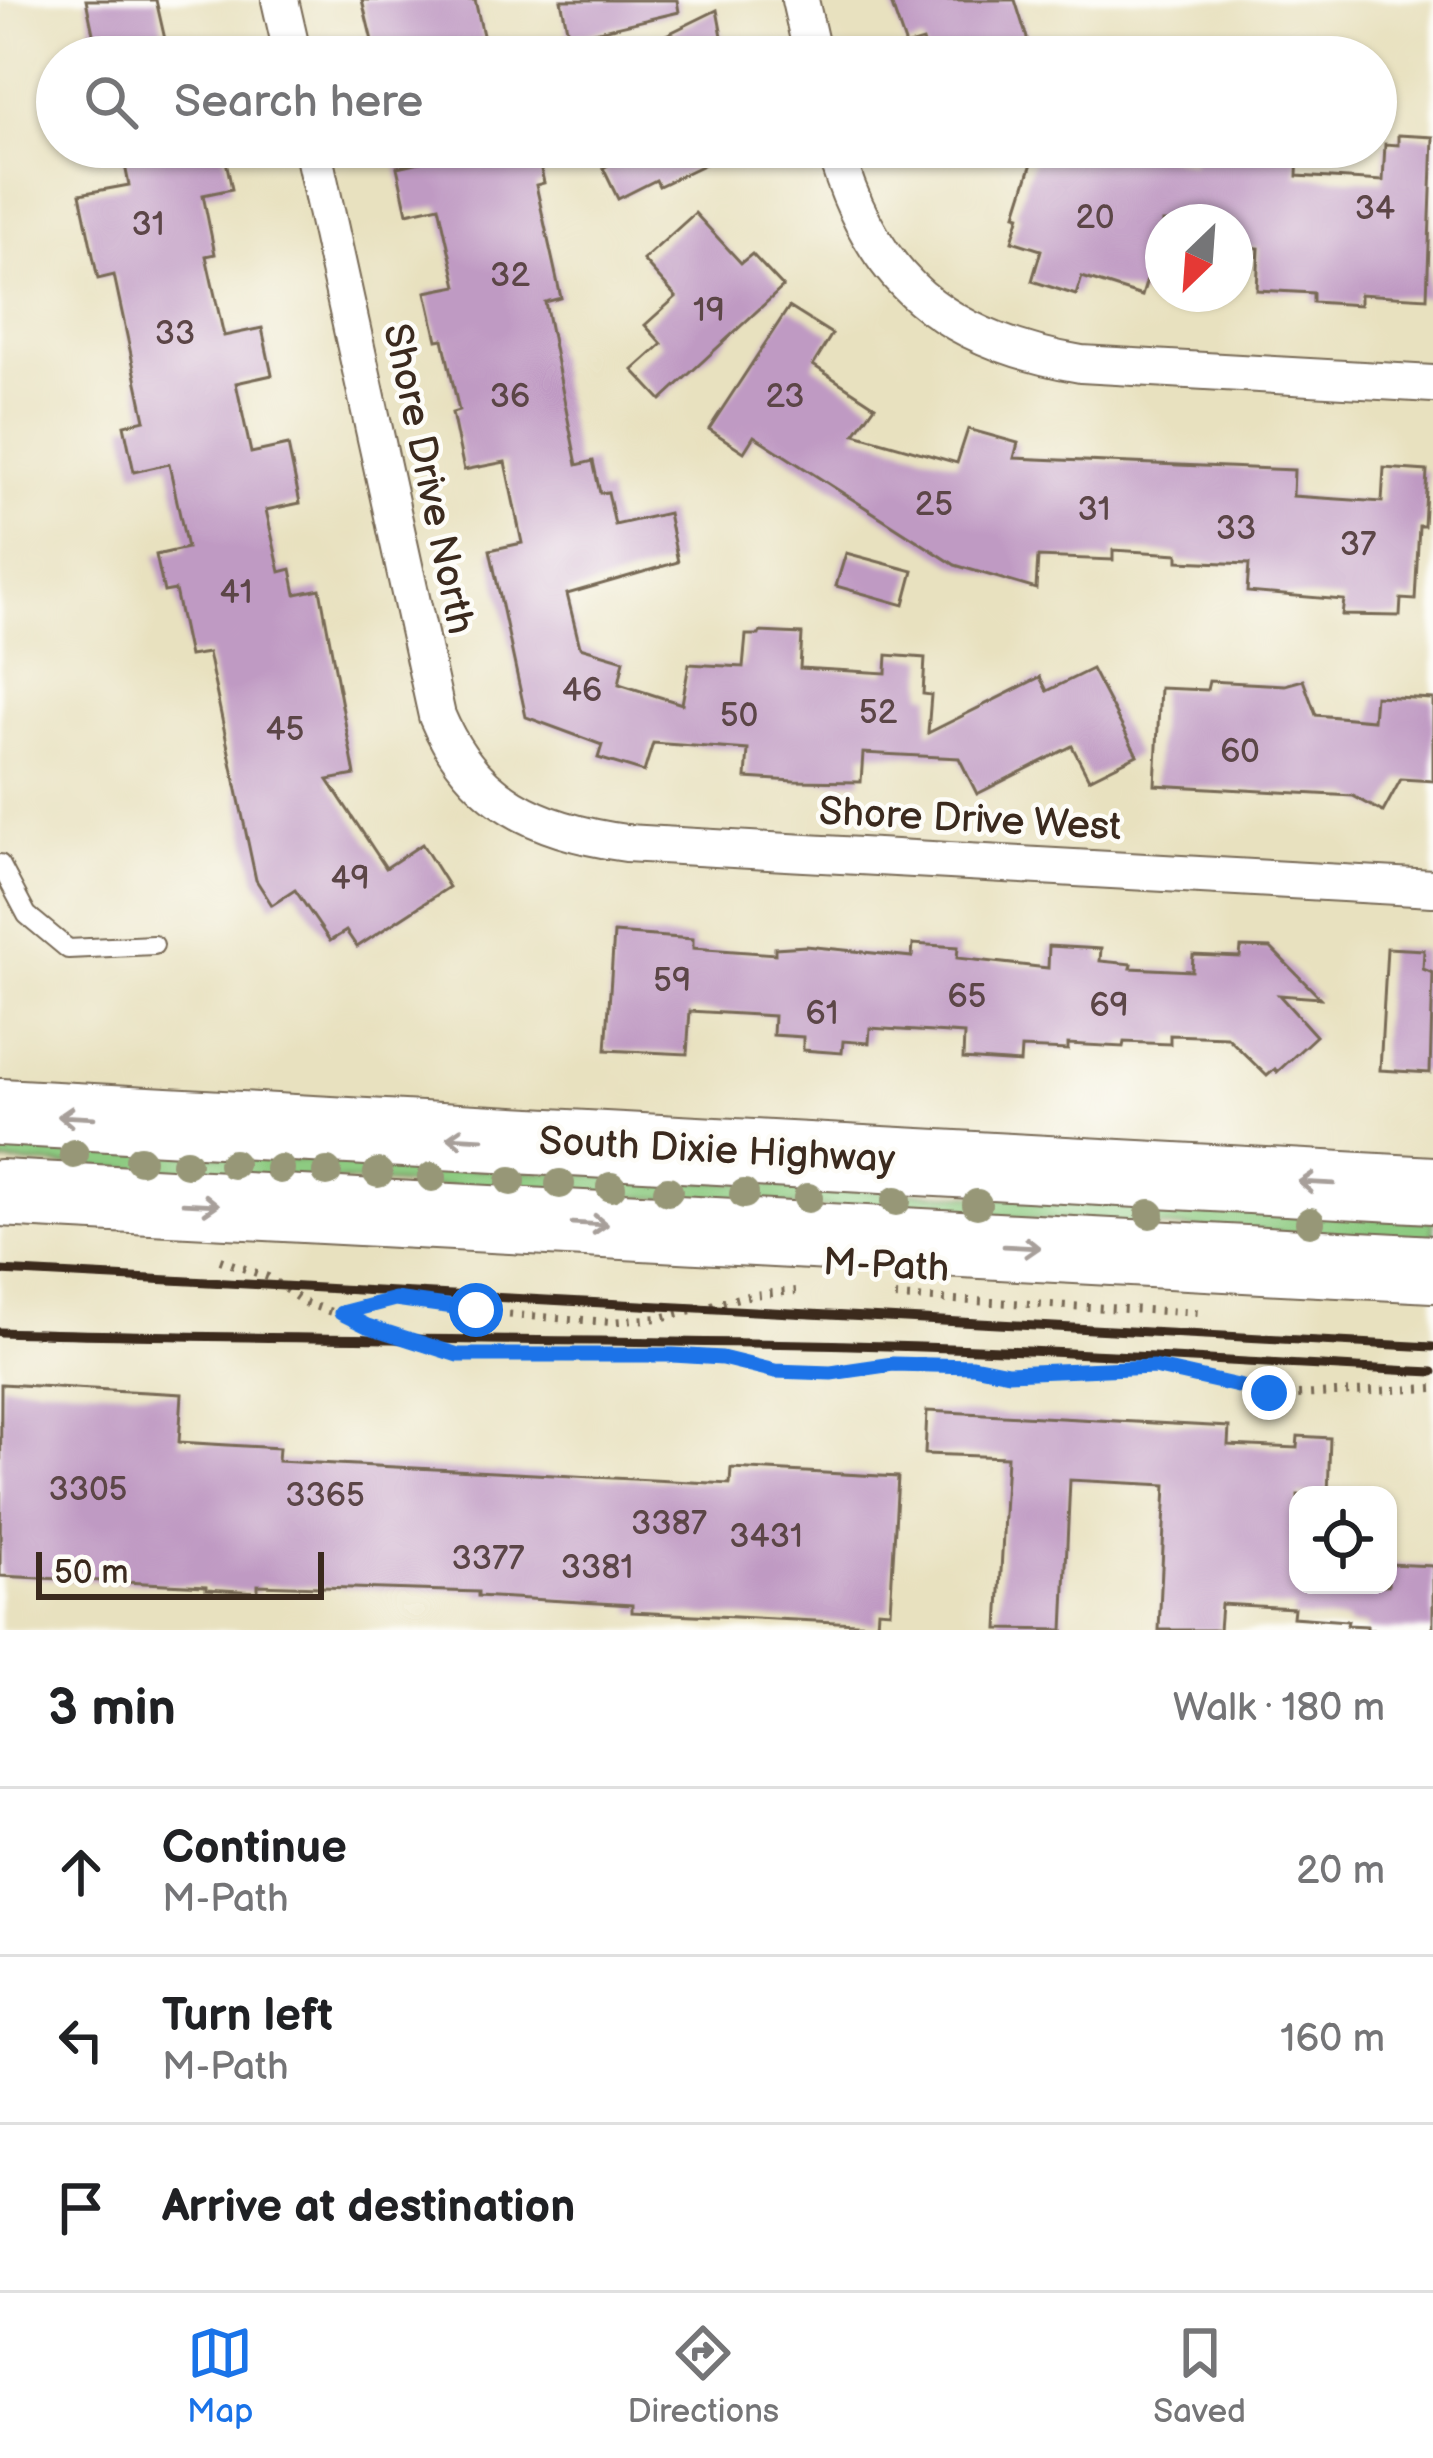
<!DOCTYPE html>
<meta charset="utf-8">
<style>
body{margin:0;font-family:"Balsamiq Sans",sans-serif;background:#f2f2f2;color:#202124}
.controls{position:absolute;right:36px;bottom:36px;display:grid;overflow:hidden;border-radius:24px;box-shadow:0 3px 9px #0004}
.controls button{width:108px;height:108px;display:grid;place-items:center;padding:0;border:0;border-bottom:3px solid #e0e0e0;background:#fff;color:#202124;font:60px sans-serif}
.compass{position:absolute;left:1145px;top:204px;width:108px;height:108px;border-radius:50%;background:#fff;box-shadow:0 3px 9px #0004;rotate:205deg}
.scale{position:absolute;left:36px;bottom:30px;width:288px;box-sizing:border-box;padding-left:12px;border:6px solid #3b2a1e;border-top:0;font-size:33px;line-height:42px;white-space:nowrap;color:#3b2a1e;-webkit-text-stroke:9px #fdfcf7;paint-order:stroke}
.stop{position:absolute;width:36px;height:36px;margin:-27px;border:9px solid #1a73e8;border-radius:50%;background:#fff}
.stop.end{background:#1a73e8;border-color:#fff;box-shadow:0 3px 12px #0008}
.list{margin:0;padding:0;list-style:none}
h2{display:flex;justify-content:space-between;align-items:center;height:156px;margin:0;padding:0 48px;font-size:51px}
h2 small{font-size:39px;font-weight:400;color:#757577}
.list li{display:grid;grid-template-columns:78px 1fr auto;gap:36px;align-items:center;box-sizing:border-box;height:168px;padding:0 48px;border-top:3px solid #e0e0e0}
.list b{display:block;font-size:45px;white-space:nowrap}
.list p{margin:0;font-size:39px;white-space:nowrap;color:#757577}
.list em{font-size:39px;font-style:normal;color:#757577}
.icon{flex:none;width:66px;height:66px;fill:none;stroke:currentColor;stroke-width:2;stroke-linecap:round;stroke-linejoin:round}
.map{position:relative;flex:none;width:1433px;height:1630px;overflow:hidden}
.search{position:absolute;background:#fff;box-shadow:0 3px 9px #0004;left:36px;right:36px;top:36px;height:132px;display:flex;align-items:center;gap:30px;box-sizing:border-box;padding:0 42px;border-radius:66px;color:#757577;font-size:45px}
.sheet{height:660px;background:#fff}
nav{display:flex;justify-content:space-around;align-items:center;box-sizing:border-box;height:168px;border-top:3px solid #e0e0e0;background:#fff;font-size:33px;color:#757577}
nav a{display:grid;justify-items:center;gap:6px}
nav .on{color:#1a73e8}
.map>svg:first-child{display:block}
.green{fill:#8dcb81;stroke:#647a50;stroke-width:3}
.building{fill:#bf9ac3}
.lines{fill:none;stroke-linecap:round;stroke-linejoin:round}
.lane-casing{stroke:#786a56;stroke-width:22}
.street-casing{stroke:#786a56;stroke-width:40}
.highway-casing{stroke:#786a56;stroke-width:70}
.path{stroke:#786a56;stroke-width:8;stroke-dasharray:3 9;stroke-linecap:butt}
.lane{stroke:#fff;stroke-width:18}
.street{stroke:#fff;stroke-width:36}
.highway{stroke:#fff;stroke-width:66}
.rail{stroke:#3b2a1e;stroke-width:9}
.tree{fill:#979777}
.oneway{stroke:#a79f9a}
.route{stroke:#1a73e8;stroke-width:15}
.labels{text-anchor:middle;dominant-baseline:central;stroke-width:9;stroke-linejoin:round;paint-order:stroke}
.number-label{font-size:33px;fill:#5c4647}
.street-label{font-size:39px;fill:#3b2a1e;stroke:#fdfcf7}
</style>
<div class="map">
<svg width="1433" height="1630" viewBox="0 0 1433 1630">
<rect width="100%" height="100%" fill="#fdfcf7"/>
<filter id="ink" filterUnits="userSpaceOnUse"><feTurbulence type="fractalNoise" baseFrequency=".00833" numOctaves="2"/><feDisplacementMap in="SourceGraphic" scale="24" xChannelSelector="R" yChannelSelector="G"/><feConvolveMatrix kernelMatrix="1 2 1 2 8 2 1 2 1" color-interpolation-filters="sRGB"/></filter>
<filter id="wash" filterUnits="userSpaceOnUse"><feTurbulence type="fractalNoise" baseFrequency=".004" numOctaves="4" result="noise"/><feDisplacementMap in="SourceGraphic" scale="48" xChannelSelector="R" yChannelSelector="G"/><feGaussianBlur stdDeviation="2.7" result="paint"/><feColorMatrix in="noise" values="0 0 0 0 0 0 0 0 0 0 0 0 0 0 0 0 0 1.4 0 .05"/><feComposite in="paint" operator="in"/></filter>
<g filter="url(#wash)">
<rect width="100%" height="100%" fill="#e8e1bf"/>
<path class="green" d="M0,1143L1433,1220V1242L0,1162Z"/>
<g id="blocks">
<g class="building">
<path d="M86,0H156L169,57H98Z"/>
<path d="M362,0H475L488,57H376Z"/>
<path d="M561,0H677L679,12L569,38Z"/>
<path d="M890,0H1015L1033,57H928L923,41L906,46Z"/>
<path d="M717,10L726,57H621Z"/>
<path d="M1398,135L1433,137L1427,298L1360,294V305L1313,302V293L1257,290L1259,248L1235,246V222H1163V244L1159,258L1154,256L1142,296L1082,277L1076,295L1032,281L1041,250L1012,241L1020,215L1016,214L1037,147H1137L1192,164L1193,147L1298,150L1297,176L1383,181L1385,144L1398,145Z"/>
<path d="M161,147H223L232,189L203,195L215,254L206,256L224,336L262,328L272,375L236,383L251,453L288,445L300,503L266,510L280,572L291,569L296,594L320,589L355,775L328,780L386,868L422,844L449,887L357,947L346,931L330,941L295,890L272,905L256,880L208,653L189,656L175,590L164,592L156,555L187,548L169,464L134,472L124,425L145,420L114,275L98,279L80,194L129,185L123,155Z"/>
<path d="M421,147H536L544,183L536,185L561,298L545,302L577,465L593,461L600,493L608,492L615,525L668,513L678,562L567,594L580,647L624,660L619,684L682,704L689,664L743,667L746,635H759L760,632L802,634L800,668L886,673L887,655L925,658L923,694L931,695L928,733L1040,677L1047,691L1092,669L1137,755L1089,779L1072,746L977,794L959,758L863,753L861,782L794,781L746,778L748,750L653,743L644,772L598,758L602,745L526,717L490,550L522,543L505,462L464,470L452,413L459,411L443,339L437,340L426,292L457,286L439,206L407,213L397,167L424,161Z"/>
<path d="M604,147H741L659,186L656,180L618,199L603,168L612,163Z"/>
<path d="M695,213L741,263L752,254L783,287L661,400L633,370L662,344L645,325L676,297L643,260Z"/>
<path d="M789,307L832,334L813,365L875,406L855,434L957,463L968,429L1018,443L1014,458L1294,470L1293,496L1382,502L1384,468L1427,471L1424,526H1419L1415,600L1401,599L1400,616L1342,615L1344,600L1247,592L1249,564L1178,561V554L1113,550V560L1038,557L1036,589L955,565L754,436L744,452L709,429Z"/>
<path d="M846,553L913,571L904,605L836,586Z"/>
<path d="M1303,680L1316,715L1373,720L1375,696L1433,699V781L1401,779L1383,812L1353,796L1155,785L1160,688L1207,690L1209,681L1285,685Z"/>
<path d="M614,933L693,939V948L775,954V948L806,946L912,957L913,944L958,947L957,958L1048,968L1049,946L1101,949L1100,961L1132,964L1131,968L1192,971L1193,955L1240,957L1241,947L1271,948L1320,998L1279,995L1316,1036L1277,1072L1275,1069L1267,1076L1227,1037L1170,1035V1044L1124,1042L1123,1047L1068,1044V1050L1021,1048L1020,1063L963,1059L964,1034L870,1028L869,1043L843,1041L842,1053L803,1050V1037L773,1035L774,1016L690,1011L687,1054L606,1050Z"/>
<path d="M1387,948L1424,950L1423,969L1433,973L1430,1073L1380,1070Z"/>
<path d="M1,1384L182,1394L179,1442L279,1448L278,1461L730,1484L731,1468L898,1477L890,1611L878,1610L877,1624L632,1612V1605L478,1596V1592L258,1585V1592L206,1589V1586L0,1576Z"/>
<path d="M927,1411L1229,1427L1228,1445L1297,1448L1298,1436L1330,1438L1328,1495H1298V1585H1388V1564L1433,1566V1630H1367V1626L1347,1625L1348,1621L1293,1617L1294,1608L1221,1604L1219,1630H1159L1166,1485L1070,1480L1063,1630L998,1629L1007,1457L925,1454Z"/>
</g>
</g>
</g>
<g filter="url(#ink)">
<use href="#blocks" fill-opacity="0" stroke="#786a56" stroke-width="3"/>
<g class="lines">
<defs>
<path id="lane" d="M0,864L27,915L68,949L154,945"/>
<g id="street">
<path d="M280,0L293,57"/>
<path d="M800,0L813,57"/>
<path d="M312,147L437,716C473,802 539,831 626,843L1433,888"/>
<path d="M834,147C871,281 946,341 1081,364L1433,384"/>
</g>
<g id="highway">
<path d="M0,1112L1433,1190"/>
<path d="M0,1193L1433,1269"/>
</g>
</defs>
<use href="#lane" class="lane-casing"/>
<use href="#street" class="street-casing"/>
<use href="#highway" class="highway-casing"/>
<g class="path">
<path d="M220,1260L268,1277L305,1303L458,1355H673L723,1358L775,1371L831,1373L930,1363L973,1366L1008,1373L1154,1367L1269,1393L1297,1395L1433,1388"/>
<path d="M895,1297L1204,1313"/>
<path d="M344,1313L396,1299L502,1314L611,1322L660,1318L751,1295L796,1291"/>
</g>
<use href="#lane" class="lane"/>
<use href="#street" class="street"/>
<use href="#highway" class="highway"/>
<g class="rail">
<path d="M0,1271L1433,1347"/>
<path d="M0,1332C269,1340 538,1339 808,1344C1016,1348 1225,1361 1433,1372"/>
</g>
</g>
<g class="tree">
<circle cx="74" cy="1154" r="15"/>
<circle cx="140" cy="1160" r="15"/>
<circle cx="186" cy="1163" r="15"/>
<circle cx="233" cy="1164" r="15"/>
<circle cx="280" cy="1169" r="15"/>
<circle cx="327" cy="1172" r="15"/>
<circle cx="378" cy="1173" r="15"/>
<circle cx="432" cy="1177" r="15"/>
<circle cx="511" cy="1181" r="15"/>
<circle cx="560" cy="1184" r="15"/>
<circle cx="611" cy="1187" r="15"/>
<circle cx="668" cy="1191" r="15"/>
<circle cx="744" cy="1194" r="15"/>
<circle cx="808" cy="1198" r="15"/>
<circle cx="896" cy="1201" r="15"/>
<circle cx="977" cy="1204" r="15"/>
<circle cx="1150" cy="1214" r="15"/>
<circle cx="1310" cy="1222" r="15"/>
</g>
<defs><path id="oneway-shaft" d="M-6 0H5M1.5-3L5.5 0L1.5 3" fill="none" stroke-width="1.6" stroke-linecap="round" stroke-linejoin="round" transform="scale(3)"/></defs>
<g class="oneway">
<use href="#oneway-shaft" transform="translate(76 1117) rotate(-177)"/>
<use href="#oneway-shaft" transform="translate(465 1138) rotate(-177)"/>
<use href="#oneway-shaft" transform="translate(1316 1183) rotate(-177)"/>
<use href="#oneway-shaft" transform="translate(201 1204) rotate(3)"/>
<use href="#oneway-shaft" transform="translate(590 1224) rotate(3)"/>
<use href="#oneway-shaft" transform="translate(1022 1247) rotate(3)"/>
</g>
</g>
<g class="lines" filter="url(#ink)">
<path class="route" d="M476,1310L395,1299L341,1313L367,1326L458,1355H673L722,1358L775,1371L831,1373L893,1364L973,1366L1008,1373L1154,1367L1269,1393"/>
</g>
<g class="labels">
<g class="number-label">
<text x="1375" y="209">34</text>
<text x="1095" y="218">20</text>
<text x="148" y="225">31</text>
<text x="510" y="276">32</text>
<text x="709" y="311">19</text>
<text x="175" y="334">33</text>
<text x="510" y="397">36</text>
<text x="785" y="397">23</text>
<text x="934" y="505">25</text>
<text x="1094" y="510">31</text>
<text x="1236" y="529">33</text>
<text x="1358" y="545">37</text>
<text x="236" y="593">41</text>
<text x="582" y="691">46</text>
<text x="878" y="713">52</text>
<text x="739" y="716">50</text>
<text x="285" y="730">45</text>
<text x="1240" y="752">60</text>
<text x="350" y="879">49</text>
<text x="672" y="981">59</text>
<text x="967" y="997">65</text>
<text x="1109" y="1006">69</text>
<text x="822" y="1014">61</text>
<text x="88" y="1490">3305</text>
<text x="325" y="1496">3365</text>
<text x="669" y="1524">3387</text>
<text x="766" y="1537">3431</text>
<text x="488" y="1559">3377</text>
<text x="597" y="1568">3381</text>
</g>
<g class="street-label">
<text transform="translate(428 479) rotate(78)">Shore Drive North</text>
<text transform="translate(970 820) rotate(3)">Shore Drive West</text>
<text transform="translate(717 1151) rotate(3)">South Dixie Highway</text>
<text transform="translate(886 1266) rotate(3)">M-Path</text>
</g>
</g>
</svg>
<div class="controls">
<button><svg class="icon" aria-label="locate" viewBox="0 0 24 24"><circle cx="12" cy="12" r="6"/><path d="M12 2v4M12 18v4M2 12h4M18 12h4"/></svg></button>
</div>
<svg class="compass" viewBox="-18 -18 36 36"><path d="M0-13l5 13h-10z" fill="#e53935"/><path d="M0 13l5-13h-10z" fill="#757577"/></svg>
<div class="scale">50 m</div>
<div class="stop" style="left:476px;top:1310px"></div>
<div class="stop end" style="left:1269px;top:1393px"></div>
<div class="search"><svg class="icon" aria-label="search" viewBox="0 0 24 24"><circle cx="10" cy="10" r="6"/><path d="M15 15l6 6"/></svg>Search here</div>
</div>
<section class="sheet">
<h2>3 min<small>Walk · 180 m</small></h2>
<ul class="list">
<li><svg class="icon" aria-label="ahead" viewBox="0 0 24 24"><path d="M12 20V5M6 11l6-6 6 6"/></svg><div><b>Continue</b><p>M-Path</p></div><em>20 m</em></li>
<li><svg class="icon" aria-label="left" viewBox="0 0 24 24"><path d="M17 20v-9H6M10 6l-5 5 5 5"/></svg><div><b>Turn left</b><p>M-Path</p></div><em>160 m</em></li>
<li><svg class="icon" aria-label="arrive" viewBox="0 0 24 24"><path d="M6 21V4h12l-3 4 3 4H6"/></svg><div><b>Arrive at destination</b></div></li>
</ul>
</section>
<nav>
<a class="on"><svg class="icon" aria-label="map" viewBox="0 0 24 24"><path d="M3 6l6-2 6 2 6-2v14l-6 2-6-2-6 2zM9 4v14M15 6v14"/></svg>Map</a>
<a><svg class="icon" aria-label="directions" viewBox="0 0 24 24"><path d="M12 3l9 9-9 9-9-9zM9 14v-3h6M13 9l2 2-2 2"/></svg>Directions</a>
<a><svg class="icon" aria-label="saved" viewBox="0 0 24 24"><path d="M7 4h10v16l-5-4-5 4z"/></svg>Saved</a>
</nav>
